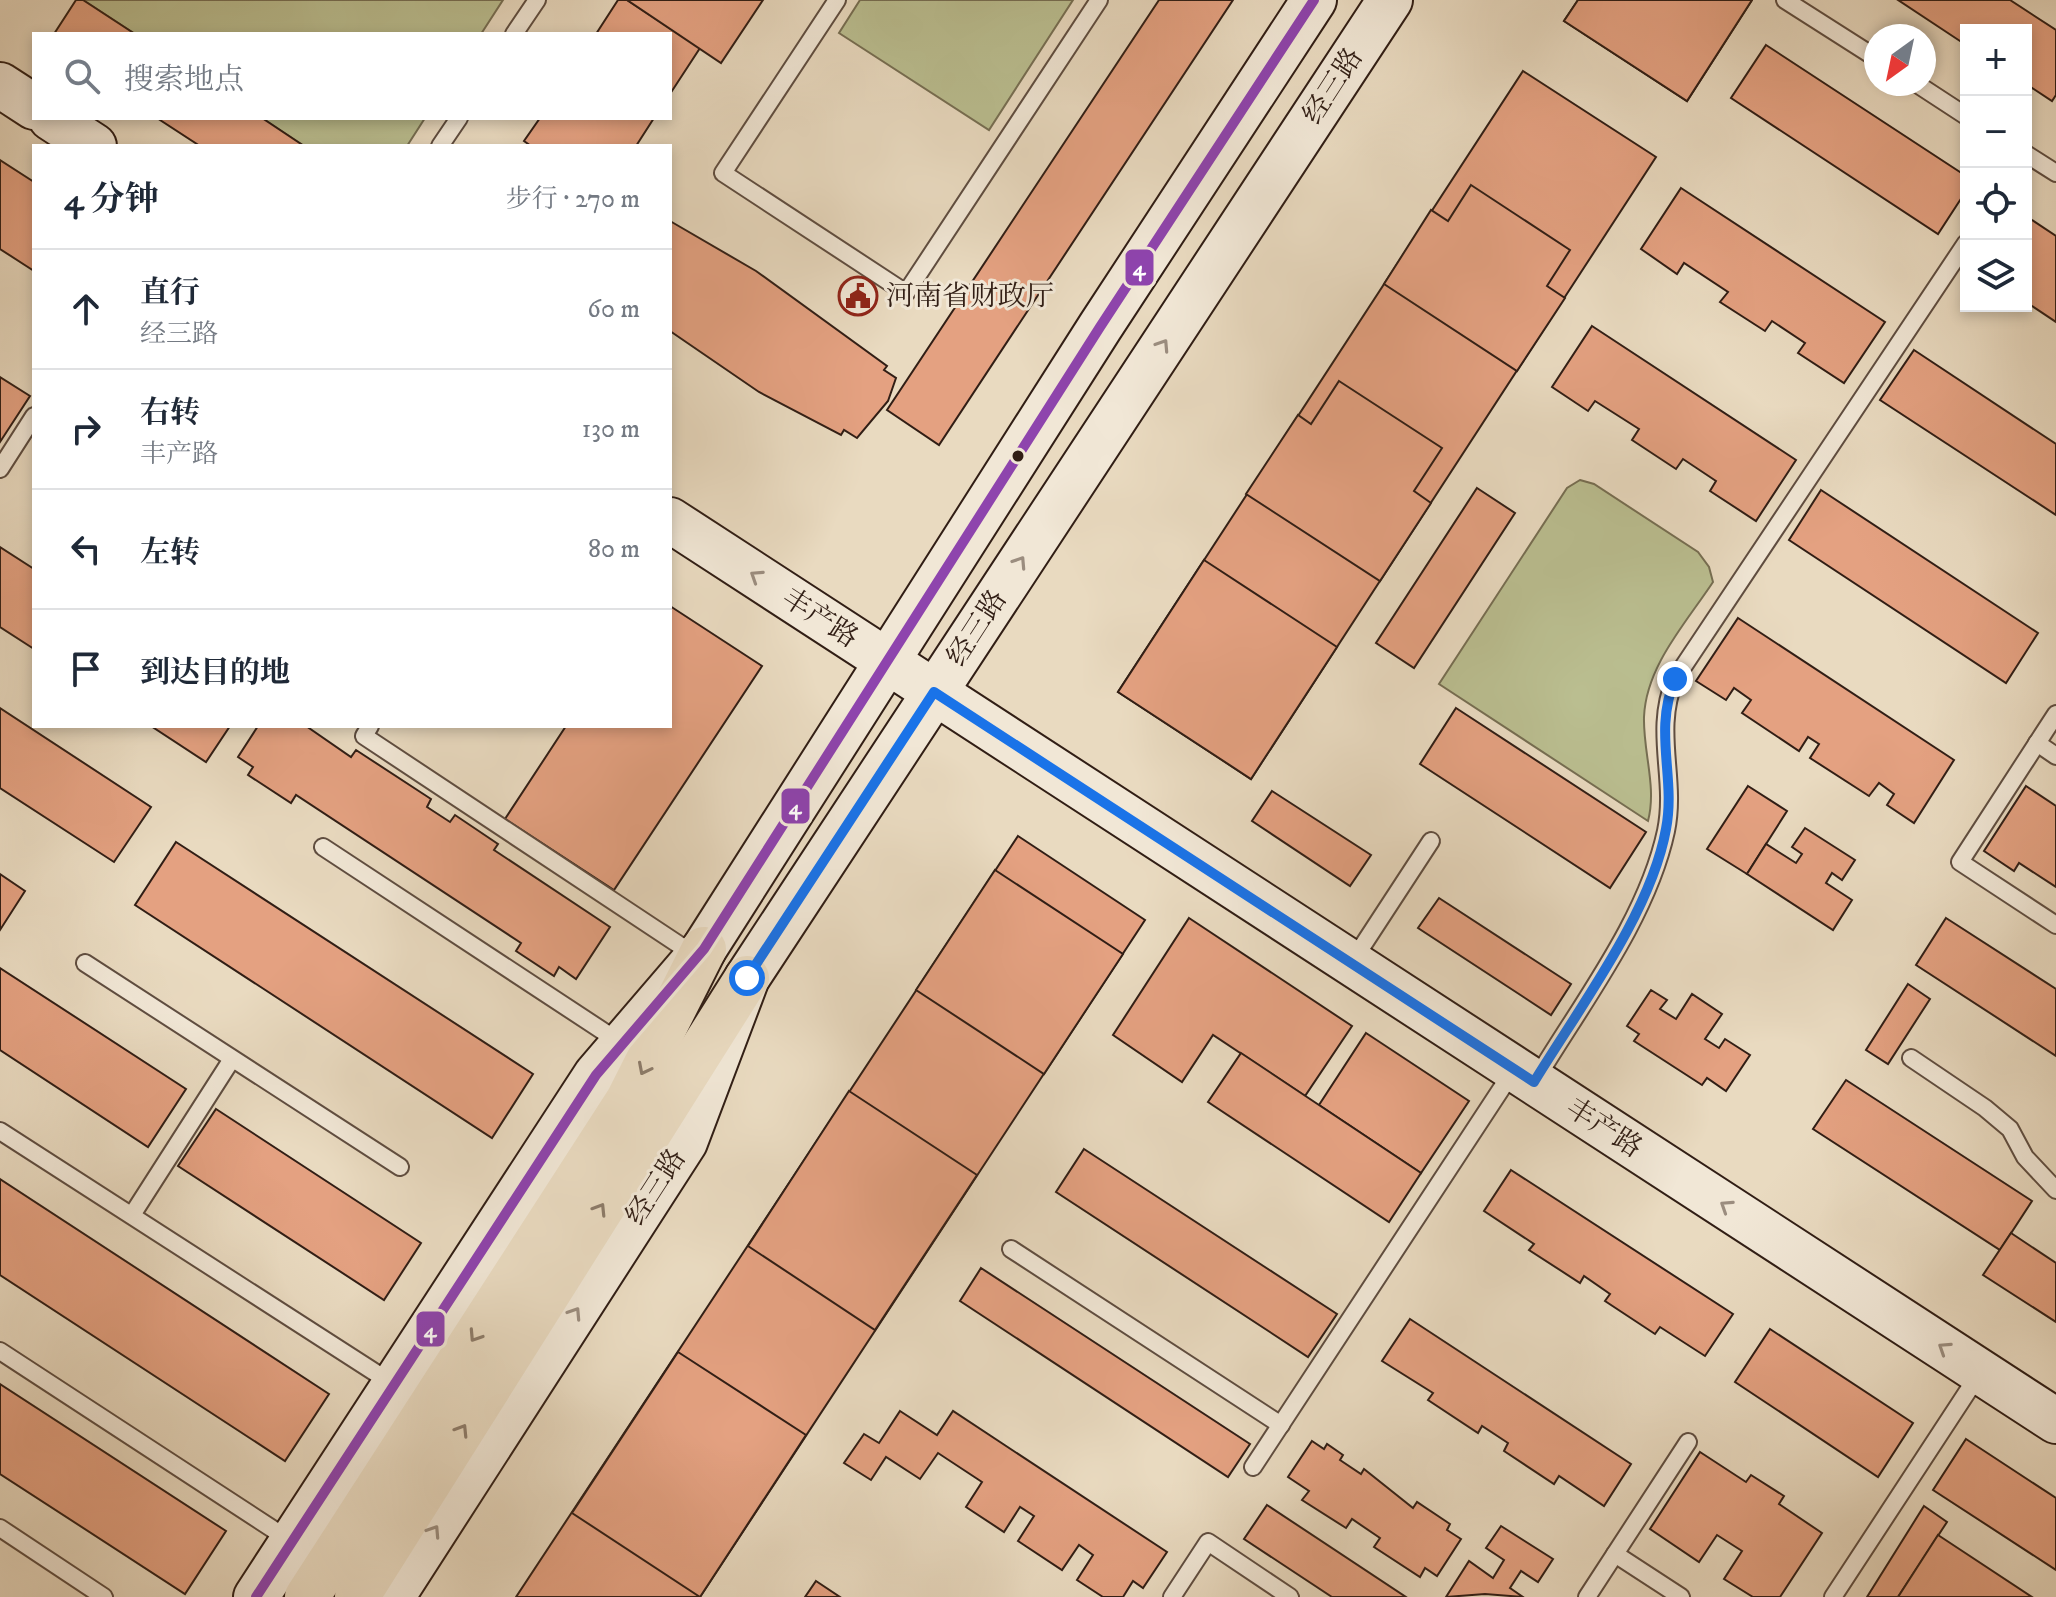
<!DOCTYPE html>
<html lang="zh">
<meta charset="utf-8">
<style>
body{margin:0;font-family:"IM FELL DW Pica","Noto Serif SC",serif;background:#f6f6f7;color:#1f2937}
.controls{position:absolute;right:24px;top:24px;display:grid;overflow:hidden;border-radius:0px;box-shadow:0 4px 12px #0003}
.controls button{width:72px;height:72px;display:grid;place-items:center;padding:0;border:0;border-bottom:2px solid #e0e1e3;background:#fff;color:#1f2937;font:40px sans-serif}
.compass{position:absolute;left:1864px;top:24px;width:72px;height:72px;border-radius:50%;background:#fff;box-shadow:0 4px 12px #0003;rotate:213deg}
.stop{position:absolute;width:24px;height:24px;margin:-18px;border:6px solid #1a73e8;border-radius:50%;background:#fff}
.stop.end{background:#1a73e8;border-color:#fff;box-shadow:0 2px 8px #0008}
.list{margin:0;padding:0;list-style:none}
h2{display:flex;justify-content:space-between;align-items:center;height:104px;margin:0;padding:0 32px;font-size:34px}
h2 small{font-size:26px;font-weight:400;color:#747a83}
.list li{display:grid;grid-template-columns:52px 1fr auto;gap:24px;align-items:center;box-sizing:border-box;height:120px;padding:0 32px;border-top:2px solid #e0e1e3}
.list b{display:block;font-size:30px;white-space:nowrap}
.list p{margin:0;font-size:26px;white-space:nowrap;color:#747a83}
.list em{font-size:26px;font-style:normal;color:#747a83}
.icon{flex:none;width:44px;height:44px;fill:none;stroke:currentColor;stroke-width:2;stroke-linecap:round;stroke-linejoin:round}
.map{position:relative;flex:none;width:2056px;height:1597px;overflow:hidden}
.search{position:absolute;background:#fff;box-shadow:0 4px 12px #0003;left:32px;top:32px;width:640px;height:88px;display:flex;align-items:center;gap:20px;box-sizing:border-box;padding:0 28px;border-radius:0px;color:#747a83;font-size:30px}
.panel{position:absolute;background:#fff;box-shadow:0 4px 12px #0003;left:32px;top:144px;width:640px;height:584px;border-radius:0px}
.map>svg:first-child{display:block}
.green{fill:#babe90;stroke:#766e52;stroke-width:2}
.building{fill:#e4a181;stroke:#311e15;stroke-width:2}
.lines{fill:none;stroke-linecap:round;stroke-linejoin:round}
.lane-casing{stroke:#5f4d40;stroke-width:20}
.secondary-casing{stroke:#311e15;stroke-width:48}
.highway-casing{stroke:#311e15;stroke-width:48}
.lane{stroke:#f1e7d6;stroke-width:16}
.secondary{stroke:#f1e7d6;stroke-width:44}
.highway{stroke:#e9dac0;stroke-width:44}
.bus-1-casing{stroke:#f1e7d6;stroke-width:16}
.bus-1{stroke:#8e44ad;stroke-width:10}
.oneway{stroke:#9b8d7f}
.oneway2{stroke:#8d7c6a}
.route{stroke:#1a73e8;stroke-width:10}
.bus-dot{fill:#311e15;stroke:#f1e7d6;stroke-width:3}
.labels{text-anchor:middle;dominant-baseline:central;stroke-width:6;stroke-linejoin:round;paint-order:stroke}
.street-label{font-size:28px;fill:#311e15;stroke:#f1e7d6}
.poi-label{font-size:28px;fill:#311e15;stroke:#f1e7d6;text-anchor:start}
.line-badge{stroke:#f1e7d6;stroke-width:3}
.badge-label{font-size:22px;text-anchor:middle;font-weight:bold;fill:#fff}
</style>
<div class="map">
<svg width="2056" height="1597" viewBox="0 0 2056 1597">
<rect width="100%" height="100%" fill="#e9dac0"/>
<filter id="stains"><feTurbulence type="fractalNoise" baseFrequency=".0025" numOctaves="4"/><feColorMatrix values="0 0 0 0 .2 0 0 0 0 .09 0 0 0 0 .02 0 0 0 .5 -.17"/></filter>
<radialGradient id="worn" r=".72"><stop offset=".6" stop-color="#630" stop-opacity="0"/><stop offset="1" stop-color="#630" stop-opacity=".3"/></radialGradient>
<g class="green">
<path d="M83,0H503L481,34H135Z"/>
<path d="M860,0H1073L989,130L839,33Z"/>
<path d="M262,118H425L407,146H304Z"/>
<path d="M1580,480L1594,484L1698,552L1709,567L1713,582C1686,623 1646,666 1644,717C1643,752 1657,787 1648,821L1439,684L1567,488Z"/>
</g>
<g class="building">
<path d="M76,0H83L135,34H54Z"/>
<path d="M618,0H627L700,48L670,94V34H596Z"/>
<path d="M627,0H763L721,63Z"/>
<path d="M1159,0H1233L939,445L887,410Z"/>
<path d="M1578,0H1752L1687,101L1564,21Z"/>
<path d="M1578,0H1752L1687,101L1564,21Z"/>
<path d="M1898,0H2010L2056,30V95L2052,101L2026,84V30H1966V45Z"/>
<path d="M1766,45L1966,176V191L1938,234L1731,98Z"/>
<path d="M1523,71L1656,157L1251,779L1118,692Z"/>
<path d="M157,118H262L304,146H200Z"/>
<path d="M540,118H654L636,146H531L524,141Z"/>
<path d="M0,160L34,182V271L0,249Z"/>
<path d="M1471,185L1570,250L1547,286L1565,298L1517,371L1384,284L1431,210L1448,221Z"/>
<path d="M1681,188L1885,322L1844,383L1798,353L1805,343L1772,321L1765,331L1720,302L1728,292L1684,263L1677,274L1641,249Z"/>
<path d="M2026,216L2056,236V322L2026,302Z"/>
<path d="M670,221L756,271L887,366L884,370L896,378L888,401L857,438L844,430L841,435L759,392L670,331Z"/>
<path d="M1592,326L1796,460L1756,521L1710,491L1716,481L1683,459L1676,469L1632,440L1639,429L1595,401L1588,411L1552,387Z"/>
<path d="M1914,350L2056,444V515L1880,400Z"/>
<path d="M0,377L30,396L0,442Z"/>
<path d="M1339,381L1442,448L1414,491L1431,503L1380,581L1246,494L1298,415L1311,424Z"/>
<path d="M1477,488L1515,513L1414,668L1376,643Z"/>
<path d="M1821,490L2038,633L2006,683L1789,540Z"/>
<path d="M0,547L34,569V649L0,627Z"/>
<path d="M1204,560L1337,647L1251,779L1118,692Z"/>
<path d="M670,606L762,666L614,890L505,819L566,726H670Z"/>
<path d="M1738,618L1954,760L1914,823L1887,805L1894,794L1879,783L1869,796L1810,758L1819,744L1808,737L1799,751L1742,713L1751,700L1734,688L1726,700L1696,681Z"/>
<path d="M0,708L151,807L114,862L0,788Z"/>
<path d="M1456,708L1646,832L1610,888L1420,764Z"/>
<path d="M151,726H230L206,762Z"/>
<path d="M258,726H306L351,757L356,750L431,799L427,807L450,822L455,815L498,844L494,850L610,927L576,979L559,967L554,976L516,951L521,943L296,795L291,803L248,775L253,767L238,757Z"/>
<path d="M1748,786L1787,811L1747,874L1707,849Z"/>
<path d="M2026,786L2056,806V887L2019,863L2014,871L1984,851Z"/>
<path d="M1272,791L1371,855L1350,886L1252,821Z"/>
<path d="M1805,828L1855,860L1842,880L1832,873L1826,883L1852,900L1833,930L1747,874L1766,844L1796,863L1802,854L1792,847Z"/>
<path d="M1018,836L1145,920L700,1597H516Z"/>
<path d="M176,842L533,1074L492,1138L135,905Z"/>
<path d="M995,870L1123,954L1044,1074L916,990Z"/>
<path d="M0,874L25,891L0,930Z"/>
<path d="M1439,898L1571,984L1551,1015L1418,928Z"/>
<path d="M1189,918L1352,1026L1305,1096L1213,1035L1182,1082L1113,1035Z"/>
<path d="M1946,918L2056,989V1056L1916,965Z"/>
<path d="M0,968L186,1089L148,1147L0,1050Z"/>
<path d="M1908,984L1930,999L1888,1064L1866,1050Z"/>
<path d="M1651,990L1667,1000L1660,1009L1676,1019L1692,994L1722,1014L1705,1039L1719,1048L1725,1039L1750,1055L1726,1091L1707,1078L1702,1085L1634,1041L1639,1034L1627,1026Z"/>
<path d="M1366,1033L1469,1101L1421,1173L1319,1105Z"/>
<path d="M1241,1053L1421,1173L1389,1222L1208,1102Z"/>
<path d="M1846,1080L2032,1201L2000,1250L1813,1129Z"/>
<path d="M849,1091L977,1175L875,1330L748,1246Z"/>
<path d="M216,1109L421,1243L384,1300L178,1166Z"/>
<path d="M1084,1149L1337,1314L1308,1357L1056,1192Z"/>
<path d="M1511,1170L1733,1314L1705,1356L1660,1327L1655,1334L1605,1301L1610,1294L1584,1276L1580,1283L1529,1250L1534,1244L1484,1211Z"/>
<path d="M0,1179L329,1394L285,1461L0,1275Z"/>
<path d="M2011,1233L2056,1263V1322L1983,1275Z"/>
<path d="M981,1268L1250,1444L1228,1477L960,1301Z"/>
<path d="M1410,1319L1631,1464L1604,1506L1559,1476L1554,1484L1504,1451L1508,1443L1482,1426L1478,1433L1428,1400L1433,1393L1382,1361Z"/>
<path d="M1770,1329L1913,1423L1878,1477L1735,1382Z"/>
<path d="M678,1352L806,1435L700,1597L572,1513Z"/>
<path d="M0,1384L226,1531L185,1594L0,1474Z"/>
<path d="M900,1411L937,1435L953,1411L1167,1552L1143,1588L1133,1581L1123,1597H1103L1077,1580L1093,1555L1079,1545L1062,1570L1018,1541L1034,1516L1020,1507L1004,1532L966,1507L982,1482L938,1453L920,1479L886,1457L871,1480L844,1463L864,1434L879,1443Z"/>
<path d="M1966,1439L2056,1498V1570L1933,1490Z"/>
<path d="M1312,1441L1324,1449L1327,1444L1343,1455L1340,1460L1361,1474L1364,1469L1413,1508L1417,1502L1450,1524L1447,1530L1461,1539L1437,1576L1425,1568L1420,1577L1374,1547L1380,1538L1352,1519L1346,1528L1302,1500L1309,1491L1288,1477Z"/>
<path d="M1700,1452L1746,1482L1751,1475L1784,1496L1779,1504L1822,1533L1780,1597H1753L1724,1579L1742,1551L1717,1535L1699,1562L1650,1529Z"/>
<path d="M1267,1505L1406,1597H1332L1244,1539Z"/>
<path d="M1924,1506L1947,1522L1898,1597H1867Z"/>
<path d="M1501,1526L1553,1559L1538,1582L1521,1571L1510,1588L1523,1597L1485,1594L1446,1597L1469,1561L1493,1578L1504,1560L1486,1548Z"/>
<path d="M1938,1535L2032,1597H1898Z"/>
<path d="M816,1581L840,1597H805Z"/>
</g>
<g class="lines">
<defs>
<g id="lane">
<path d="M837,0L723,173L906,293L1099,0"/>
<path d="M1785,0L1876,58"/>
<path d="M514,34L537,0"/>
<path d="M1917,84L1966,116"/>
<path d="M440,146L459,118"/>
<path d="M2026,154L2056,173"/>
<path d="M0,469L34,416"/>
<path d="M2056,714L1960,862L2056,925"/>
<path d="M370,726L364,736L696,956"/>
<path d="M2037,743L2056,756"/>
<path d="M323,847L621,1043"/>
<path d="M1352,962L1431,841"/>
<path d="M85,963L400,1167"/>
<path d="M1911,1058L1985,1108L2010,1129L2025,1157L2056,1190"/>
<path d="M1535,1081C1581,1004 1647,919 1666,831C1677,778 1653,732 1675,679L1966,243"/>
<path d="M0,1131L393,1384"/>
<path d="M132,1215L232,1059"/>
<path d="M1011,1249L1281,1425"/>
<path d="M0,1351L291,1541"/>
<path d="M1253,1467L1513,1071"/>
<path d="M0,1528L104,1597"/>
<path d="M1615,1554L1681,1597"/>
<path d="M1172,1597L1208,1542L1290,1597"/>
<path d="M1587,1597L1688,1442"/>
<path d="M1833,1597L1979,1374"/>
</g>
<g id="secondary">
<path d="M0,85L34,107"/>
<path d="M51,118L94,146"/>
<path d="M670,520L2056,1421"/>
<path d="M256,1597L596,1075L704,949L1100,327L1314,0"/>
<path d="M392,1597L685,1142L747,978L1390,0"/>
</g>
<g id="highway">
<path d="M307,1597L628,1100L704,949"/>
<path d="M357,1597L747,978"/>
</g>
</defs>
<use href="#lane" class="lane-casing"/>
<use href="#secondary" class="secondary-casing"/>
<use href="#highway" class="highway-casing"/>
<use href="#lane" class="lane"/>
<use href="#secondary" class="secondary"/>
<use href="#highway" class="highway"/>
<defs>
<path id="bus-1" d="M256,1597L596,1075L704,949L1100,327L1314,0"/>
</defs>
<use href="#bus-1" class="bus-1-casing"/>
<use href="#bus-1" class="bus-1"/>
</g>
<defs><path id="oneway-chevron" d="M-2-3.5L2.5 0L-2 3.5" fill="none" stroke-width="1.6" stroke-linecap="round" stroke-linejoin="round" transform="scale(2)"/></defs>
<g class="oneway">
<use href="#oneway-chevron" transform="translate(1163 345) rotate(-57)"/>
<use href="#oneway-chevron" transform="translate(1020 562) rotate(-57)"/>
<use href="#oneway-chevron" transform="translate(756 576) rotate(-147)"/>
<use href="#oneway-chevron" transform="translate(1726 1206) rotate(-147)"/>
<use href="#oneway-chevron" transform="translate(575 1313) rotate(-57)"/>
<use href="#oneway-chevron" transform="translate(1944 1348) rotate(-147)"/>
<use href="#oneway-chevron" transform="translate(434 1531) rotate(-57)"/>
</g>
<g class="oneway2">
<use href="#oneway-chevron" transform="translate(644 1069) rotate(117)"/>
<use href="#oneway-chevron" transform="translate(600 1209) rotate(-58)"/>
<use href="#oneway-chevron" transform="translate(475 1336) rotate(123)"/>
<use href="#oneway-chevron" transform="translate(462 1430) rotate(-58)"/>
</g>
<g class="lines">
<path class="route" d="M747,978L934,692L1534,1082C1579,1008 1651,913 1666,829C1676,777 1653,732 1675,679"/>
</g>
<defs>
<symbol id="civic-ring" viewBox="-11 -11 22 22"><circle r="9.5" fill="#f1e7d6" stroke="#8f2418" stroke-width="1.5"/><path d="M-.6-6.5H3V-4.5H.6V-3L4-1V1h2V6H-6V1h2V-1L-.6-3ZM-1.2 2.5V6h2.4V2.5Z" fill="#8f2418"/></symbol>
</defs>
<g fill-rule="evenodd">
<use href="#civic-ring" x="836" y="274" width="44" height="44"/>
</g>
<circle class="bus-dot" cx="1018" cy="456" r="7"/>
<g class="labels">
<g class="street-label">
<text transform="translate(1333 86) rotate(-57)">经三路</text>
<text transform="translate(820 618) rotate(33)">丰产路</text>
<text transform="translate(977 628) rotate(-57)">经三路</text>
<text transform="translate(1604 1128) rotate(33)">丰产路</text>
<text transform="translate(656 1187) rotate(-57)">经三路</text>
</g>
<g class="poi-label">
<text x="886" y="296">河南省财政厅</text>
</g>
</g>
<g class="line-badge">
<rect x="1124" y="248" width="31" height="39" rx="8" fill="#8e44ad"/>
<rect x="780" y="787" width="31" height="38" rx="8" fill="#8e44ad"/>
<rect x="415" y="1310" width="31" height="38" rx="8" fill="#8e44ad"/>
</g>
<g class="badge-label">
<text x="1139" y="275">4</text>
<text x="795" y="814">4</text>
<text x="430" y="1337">4</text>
</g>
<rect width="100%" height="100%" filter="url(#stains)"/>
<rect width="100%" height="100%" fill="url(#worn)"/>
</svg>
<div class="controls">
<button>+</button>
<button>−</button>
<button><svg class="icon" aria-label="locate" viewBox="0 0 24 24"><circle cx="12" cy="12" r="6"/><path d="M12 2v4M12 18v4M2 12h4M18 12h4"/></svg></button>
<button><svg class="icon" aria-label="layers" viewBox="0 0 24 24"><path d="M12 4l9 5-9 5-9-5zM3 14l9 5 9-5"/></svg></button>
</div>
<svg class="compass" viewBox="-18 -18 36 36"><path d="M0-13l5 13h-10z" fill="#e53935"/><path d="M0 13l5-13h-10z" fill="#747a83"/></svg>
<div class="stop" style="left:747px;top:978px"></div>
<div class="stop end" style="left:1675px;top:679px"></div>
<div class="search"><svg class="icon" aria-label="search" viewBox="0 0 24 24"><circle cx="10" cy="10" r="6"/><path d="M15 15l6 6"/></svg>搜索地点</div>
<section class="panel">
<h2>4 分钟<small>步行 · 270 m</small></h2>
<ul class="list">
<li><svg class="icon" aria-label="ahead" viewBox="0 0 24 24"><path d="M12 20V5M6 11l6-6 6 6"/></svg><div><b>直行</b><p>经三路</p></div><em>60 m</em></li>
<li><svg class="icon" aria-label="right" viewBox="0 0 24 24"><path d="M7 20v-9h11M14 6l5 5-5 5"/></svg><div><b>右转</b><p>丰产路</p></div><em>130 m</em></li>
<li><svg class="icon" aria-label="left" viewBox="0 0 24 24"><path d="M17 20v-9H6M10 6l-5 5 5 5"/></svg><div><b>左转</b></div><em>80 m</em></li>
<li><svg class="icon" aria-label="arrive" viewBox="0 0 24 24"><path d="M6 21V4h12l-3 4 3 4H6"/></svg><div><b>到达目的地</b></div></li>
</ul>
</section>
</div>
